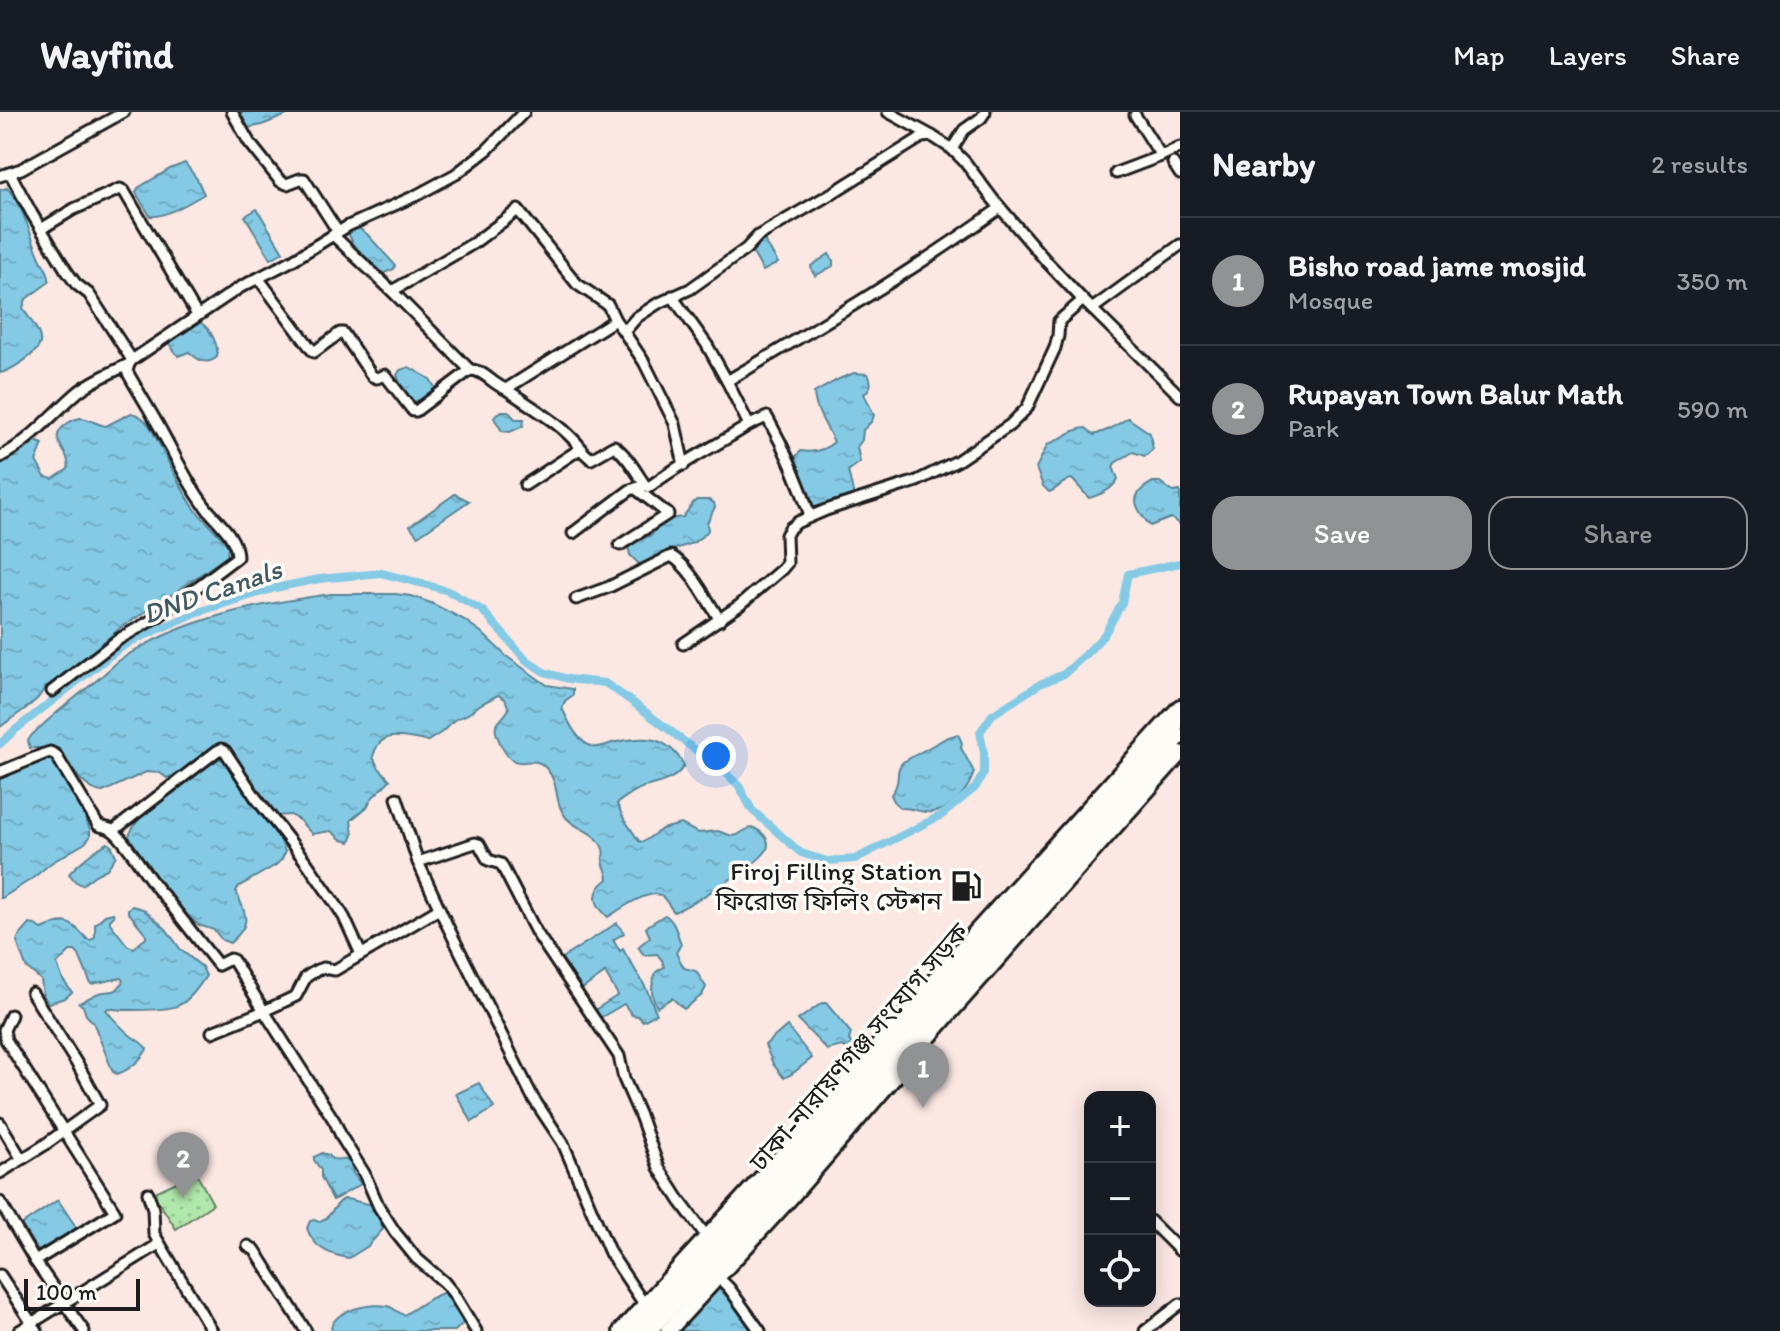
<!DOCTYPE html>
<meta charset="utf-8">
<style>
body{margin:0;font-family:Itim,"Noto Sans Bengali",sans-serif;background:#242831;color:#f1f3f6}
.controls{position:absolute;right:24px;bottom:24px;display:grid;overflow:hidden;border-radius:16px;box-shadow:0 4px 20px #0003}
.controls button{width:72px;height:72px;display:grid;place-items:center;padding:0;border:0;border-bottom:2px solid #363941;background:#171b24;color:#f1f3f6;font:40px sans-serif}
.scale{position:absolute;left:24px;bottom:20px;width:116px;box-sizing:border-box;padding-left:8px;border:4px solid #1c1c1c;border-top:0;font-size:22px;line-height:28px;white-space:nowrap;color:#1c1c1c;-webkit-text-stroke:6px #fdfcf7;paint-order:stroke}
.you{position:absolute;left:716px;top:644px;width:28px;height:28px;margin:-20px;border:6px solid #fff;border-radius:50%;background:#1a73e8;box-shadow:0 0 0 12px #1a73e833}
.badge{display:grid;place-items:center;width:52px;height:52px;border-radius:50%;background:#919294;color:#fff;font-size:26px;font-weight:700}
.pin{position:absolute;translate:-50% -66px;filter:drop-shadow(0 2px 4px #0008)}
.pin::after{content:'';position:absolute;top:42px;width:28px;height:24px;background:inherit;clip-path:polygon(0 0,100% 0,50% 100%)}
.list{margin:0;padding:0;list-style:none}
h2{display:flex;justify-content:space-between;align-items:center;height:104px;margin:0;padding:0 32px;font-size:34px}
h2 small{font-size:26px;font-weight:400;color:#9ea1a6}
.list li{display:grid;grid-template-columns:52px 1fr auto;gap:24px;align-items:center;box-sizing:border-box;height:128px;padding:0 32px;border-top:2px solid #363941}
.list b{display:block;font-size:30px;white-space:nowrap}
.list p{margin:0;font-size:26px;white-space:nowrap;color:#9ea1a6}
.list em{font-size:26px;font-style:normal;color:#9ea1a6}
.actions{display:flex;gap:16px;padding:24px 32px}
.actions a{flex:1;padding:18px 0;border:2px solid #919294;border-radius:24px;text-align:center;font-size:28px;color:#919294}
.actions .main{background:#919294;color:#fff}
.icon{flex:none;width:44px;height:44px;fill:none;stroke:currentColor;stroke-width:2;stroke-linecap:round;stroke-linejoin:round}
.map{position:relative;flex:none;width:1180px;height:1219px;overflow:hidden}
header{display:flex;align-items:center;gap:48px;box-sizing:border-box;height:112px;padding:0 40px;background:#171b24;border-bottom:2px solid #363941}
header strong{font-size:38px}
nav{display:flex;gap:44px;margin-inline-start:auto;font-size:28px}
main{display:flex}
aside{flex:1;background:#171b24}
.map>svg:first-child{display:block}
.green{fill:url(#green-dots);stroke:#668264;stroke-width:2}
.water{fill:url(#water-ripples);stroke:#5a8495;stroke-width:2}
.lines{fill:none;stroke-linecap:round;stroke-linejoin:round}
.canal{stroke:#84cae5;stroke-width:8}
.street-casing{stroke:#1c1c1c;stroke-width:15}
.secondary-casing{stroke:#1c1c1c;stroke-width:20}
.primary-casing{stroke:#1c1c1c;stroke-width:20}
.street{stroke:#fdfcf7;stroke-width:9}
.secondary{stroke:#fdfcf7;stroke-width:14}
.primary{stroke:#fdfcf7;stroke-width:14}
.labels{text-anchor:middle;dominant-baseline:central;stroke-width:7;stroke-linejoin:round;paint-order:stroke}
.poi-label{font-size:26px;fill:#1c1c1c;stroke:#fdfcf7;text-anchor:end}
.street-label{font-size:26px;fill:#1c1c1c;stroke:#fdfcf7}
.water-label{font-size:28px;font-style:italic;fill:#405962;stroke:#fdfcf7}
</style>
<header>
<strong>Wayfind</strong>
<nav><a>Map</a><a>Layers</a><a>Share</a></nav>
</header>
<main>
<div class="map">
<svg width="1180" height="1219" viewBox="0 0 1180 1219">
<defs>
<pattern id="green-dots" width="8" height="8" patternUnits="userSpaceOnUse" patternTransform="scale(2)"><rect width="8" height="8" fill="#b0e7ab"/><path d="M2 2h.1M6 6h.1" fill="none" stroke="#97c693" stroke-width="1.8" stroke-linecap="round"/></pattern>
<pattern id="water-ripples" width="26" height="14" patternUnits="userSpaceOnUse" patternTransform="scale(2)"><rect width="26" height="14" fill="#84cae5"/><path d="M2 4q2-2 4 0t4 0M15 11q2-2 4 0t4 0" fill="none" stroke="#71adc4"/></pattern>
</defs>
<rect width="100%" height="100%" fill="#fbe8e3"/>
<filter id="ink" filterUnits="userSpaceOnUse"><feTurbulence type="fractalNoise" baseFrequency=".0125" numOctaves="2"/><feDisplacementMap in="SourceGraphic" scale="16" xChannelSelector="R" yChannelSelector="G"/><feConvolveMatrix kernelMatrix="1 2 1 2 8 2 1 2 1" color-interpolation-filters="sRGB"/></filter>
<g filter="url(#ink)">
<path class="green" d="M196,1061L213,1092L176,1117L153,1081Z"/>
<g class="water">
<path d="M238,0H294L262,13L248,16Z"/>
<path d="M185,51L197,67L204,82C191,90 164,106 150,104L136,81L138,76L170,57Z"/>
<path d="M7,76C24,94 30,124 40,146C44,155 50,160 49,170L26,187L23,196C28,206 42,220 40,231C38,242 10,259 0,261V78Z"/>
<path d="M257,97L283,140L271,147L245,104Z"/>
<path d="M357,115L367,122L395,153L394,157L382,162C375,159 353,143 351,135C351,133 352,131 352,129L348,121L351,117Z"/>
<path d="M764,128L778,151L763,159L750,136Z"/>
<path d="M829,142L833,148V154L815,164L812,159L811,154Z"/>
<path d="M201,211C211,217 219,234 217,245C207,254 198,248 189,240L178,244L170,233L172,225L193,212Z"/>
<path d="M409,255L430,267L436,277L427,286L412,290L403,279L397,263L400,258Z"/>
<path d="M854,261L868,262C872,271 872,275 864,282L874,303L872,309L863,318L862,328L857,335L860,350L848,359L854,384C842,391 823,400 810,392L794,350L796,344L801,339C813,341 824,339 834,330C827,314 815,299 814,281L839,267Z"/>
<path d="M502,299H508L515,307H524L523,314L510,320L502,319L494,306L496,302Z"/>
<path d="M131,301C141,303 148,310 153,320C167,346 178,373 195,397C205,410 219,420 228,434L227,444L158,492L120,516L69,560L46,575L37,587L29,594L0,615V352L29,335L36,329L43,332L36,349L45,365L53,367L68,357C72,337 43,328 68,311C72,308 75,307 80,306C89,306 97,313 106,314Z"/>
<path d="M1128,306L1150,321L1153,337L1145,344L1133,340L1115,351L1113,355L1118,367C1112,378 1100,383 1089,386L1072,367C1063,368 1057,378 1049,380L1043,374L1036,356L1048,332C1061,328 1073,316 1086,316L1094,323L1110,317Z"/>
<path d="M1153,370H1160L1173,380L1180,379V413L1171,406L1150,414C1135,394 1127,384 1153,370Z"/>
<path d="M455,382L469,389L418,424L410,414Z"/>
<path d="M697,388H709L714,391L715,395L707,411L708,418L706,421L693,431L672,438L644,453H640L630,443L628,434L630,432L652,423C657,410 670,406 683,405L693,391Z"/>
<path d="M331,482H395L411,484L431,491L463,507L481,520L506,544L547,573L573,577V583L565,589L562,596C568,609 578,632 594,635C599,636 607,633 612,631C644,624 666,622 684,653C677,668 658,671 644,675C635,678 627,684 620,689L617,692L624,707L639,729L643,730L662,717L681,712L698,721L718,719L732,724L737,723L751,715C760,718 771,726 767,737C762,751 690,793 674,800C670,795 666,788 662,784C649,776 619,798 608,805C592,791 592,779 608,767C608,759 604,756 603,749C602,742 605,744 603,737C596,717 572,718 563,701C554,687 560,672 546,656C530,638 517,666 501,633C490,609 497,616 509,597L505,587L498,583L481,592L468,602L454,608L442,620L428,629C406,627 380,614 373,645L378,655L390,668L371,687L367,695L351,708L353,723L350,730L342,728L331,719L312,722L300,709L291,703L276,704L226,631H219L182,660L167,666L160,661L146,660L103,680C82,679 70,650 54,636H30L28,629L31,624C51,604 74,587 97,568C105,562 112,554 120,548C182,506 258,492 331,482Z"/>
<path d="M958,622L962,631L961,636L974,660C969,678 952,697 933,700C922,702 912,695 901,696L895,691L891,683C892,680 895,678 896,674C900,665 895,658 903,650L946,626Z"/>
<path d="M43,647L51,648L61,657L73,678L90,717V725L85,731L51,751L33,766L2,786H0V666Z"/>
<path d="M219,647L225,648L231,654L265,706L279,723L285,740L282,747L276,753L238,775L236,779C246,804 253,811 230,831L222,828L214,818L199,813L188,804L141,746L129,724C140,694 193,664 219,647Z"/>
<path d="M108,731L111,733L116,744L107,757L95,763L82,773L75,769L69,762C76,753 97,736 108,731Z"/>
<path d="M132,794L143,797L166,817L181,838L202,855L206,864C199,874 190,888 179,893C169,899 120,899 108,896L106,898C113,907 123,917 131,924C138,929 143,931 147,937C141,948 128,959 117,962L113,960L93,910L86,903L83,894L79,891C86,888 93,883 99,881C113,877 115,884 123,869L121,866L91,872L79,843L75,839H70L57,852L63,868L72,880L65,886L48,891L43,883L41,868L26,855L17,830L18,826L30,812L35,813L42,817C67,806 69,808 87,827L91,828L95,825V812L105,803L113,801L114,804L110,808V811L128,834L134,836L146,826V822L128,800V797Z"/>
<path d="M665,803C675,809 677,822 681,832L676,841L684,856L696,859L706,875L702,883L684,897L672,886L657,895C650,883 651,873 656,860L664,855L662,848L657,842L644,843L638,835L650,825L646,816L649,813Z"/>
<path d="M617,811L624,821L613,828L620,839L623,837L625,841L646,876L656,900V902L643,909L638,904L632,903L624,892L600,906L595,898L618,883L605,861L582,877L562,846Z"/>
<path d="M822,891H826L851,921L849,928L854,936L851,939L842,934L827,938L798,908Z"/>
<path d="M787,914L812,946L792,962L784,966L773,952L765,933Z"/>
<path d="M479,971L494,996L472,1010L456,982Z"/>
<path d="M322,1041L329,1043L332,1047L346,1048L351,1052L353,1061L361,1072L333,1088L321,1065V1058L314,1048V1045Z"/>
<path d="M344,1087C351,1087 361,1091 370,1092L376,1099L383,1117L368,1134L349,1146C330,1143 313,1136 307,1116L310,1109L314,1108L320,1110C331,1106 333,1093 344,1087Z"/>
<path d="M58,1088L78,1118L41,1143L21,1113Z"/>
<path d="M717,1175L733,1190L751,1219H673Z"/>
<path d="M445,1180C454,1188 460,1198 463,1211L455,1219H332L331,1215C337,1197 370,1191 388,1194C394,1196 398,1201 404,1203L431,1186Z"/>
</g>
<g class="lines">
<path class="canal" d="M0,632L15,618L116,539L132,529L198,500L275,476L319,467L381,461L424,472L448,479L482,498L526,548L544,560L568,567L605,571L631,589L727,662L739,674L752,698L801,741L827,749L855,747L942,703L975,676L984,661V641L980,620L992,603L1040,572L1064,562L1086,542L1104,523L1122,491L1128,462L1180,451"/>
<defs>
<g id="street">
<path d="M232,0L249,30L280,69L287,72L300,67H304L338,120"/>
<path d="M888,0L932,24L952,37L965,50L992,86L1047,150L1082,187L1180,284"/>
<path d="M1135,3L1161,44L1180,35"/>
<path d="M952,37L964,18L981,6L985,0"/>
<path d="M1173,51L1180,62"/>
<path d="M10,61L32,102L66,158L76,172L89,182L132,248"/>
<path d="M1116,61L1161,44"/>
<path d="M0,64L21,57L124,0"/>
<path d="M41,117L74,97L120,77L124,79L197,203"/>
<path d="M333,123L392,179L470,258"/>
<path d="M259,167L312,238L314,240L340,221H343L372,264L377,266L385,263L409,294L413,299H416L470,258C483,257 493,273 506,277L612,210L615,208L624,220L637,205L657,192L690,177L746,137L758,124L834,80L922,25L932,24"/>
<path d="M392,179L474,131L518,98L577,172L608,193L615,208"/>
<path d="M672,184L707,233L727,269C820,214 913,159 1000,96"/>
<path d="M1092,197L1180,133"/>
<path d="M624,220L644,250L675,312L684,353"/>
<path d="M506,277C533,296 561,311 582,337"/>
<path d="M749,313L767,305C785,337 799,369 810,404"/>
<path d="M0,345C31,329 52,302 78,280C91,269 113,260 129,252L132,248L239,176L291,149L348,114L417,83L456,62L487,38L524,0"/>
<path d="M525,373L580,337L591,347L614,334C627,343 636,360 645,373"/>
<path d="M573,421L630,378L645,373L649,375C680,351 716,334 749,313L727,269"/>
<path d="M620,433L668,402L636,377"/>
<path d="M576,487L609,475L671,444C690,454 708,490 720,508"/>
<path d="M683,532L740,493L782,457L787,451L786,423L790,416L798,410L826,398L917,369L957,349L1010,313L1027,296L1055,236L1058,224L1059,209L1083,188"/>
<path d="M52,579L119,527L159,504L237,445C237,426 220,412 208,398C187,371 174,341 157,311C148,295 138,279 129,263L127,259L129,252"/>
<path d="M0,660L44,642L50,640L56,643L98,713C102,715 106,715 110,717C123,722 149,770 163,783L218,853L230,847L233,848L264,899L212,920"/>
<path d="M397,686L418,750L447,813L533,986L563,1031L610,1141L644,1192"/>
<path d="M113,719L217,639L221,637L225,639L256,686L307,751L337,794L344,805L361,842"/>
<path d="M418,750L475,731L479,732L488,748L501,752L536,820L619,944L624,967L641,1006L659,1056L680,1089L707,1125"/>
<path d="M439,797L335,858L323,856L317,858L306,865L296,884L264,899L335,1010L342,1026L364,1061L379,1095L395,1120L416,1146L444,1170L453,1181L476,1219"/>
<path d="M11,903L4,918L6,928L115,1100L35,1149"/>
<path d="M0,1011L21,1046"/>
<path d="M0,1061L43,1034L100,993L79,955L32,881"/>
<path d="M148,1081L153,1097L154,1122L212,1219"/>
<path d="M0,1090L35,1149L64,1191L19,1219"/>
<path d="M1150,1109L1180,1139"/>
<path d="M248,1134L255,1138L306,1219"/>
<path d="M0,1163L37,1219"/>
<path d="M717,1164L729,1176L760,1219"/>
<path d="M84,1219L64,1191L159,1132"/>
<path d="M1145,1219L1180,1192"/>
</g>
<g id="secondary">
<path d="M621,1219L811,1012L975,821L1180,595"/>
<path d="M668,1219L791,1085L947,904L1180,641"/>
</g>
<g id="primary">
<path d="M636,1219L714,1132L785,1059L845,985L999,810L1180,608"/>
<path d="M649,1219L780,1080L881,961L1180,624"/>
</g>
</defs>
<use href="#street" class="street-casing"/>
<use href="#secondary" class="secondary-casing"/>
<use href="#primary" class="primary-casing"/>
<use href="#street" class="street"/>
<use href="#secondary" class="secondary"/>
<use href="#primary" class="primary"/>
</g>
</g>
<defs>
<symbol id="fuel-bare" viewBox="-9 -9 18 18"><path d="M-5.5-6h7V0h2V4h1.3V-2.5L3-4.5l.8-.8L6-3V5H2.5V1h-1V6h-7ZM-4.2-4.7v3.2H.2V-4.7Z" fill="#1c1c1c" stroke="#fdfcf7" stroke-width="2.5" paint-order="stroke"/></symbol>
</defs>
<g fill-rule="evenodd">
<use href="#fuel-bare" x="944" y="752" width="44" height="44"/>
</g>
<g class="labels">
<g class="poi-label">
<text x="942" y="759">Firoj Filling Station<tspan x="942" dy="30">ফিরোজ ফিলিং স্টেশন</tspan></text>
</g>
<g class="street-label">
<text transform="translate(859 935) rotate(-49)">ঢাকা-নারায়ণগঞ্জ সংযোগ সড়ক</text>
</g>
<g class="water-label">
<text transform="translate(212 479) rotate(-19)">DND Canals</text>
</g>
</g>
</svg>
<div class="controls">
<button>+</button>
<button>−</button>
<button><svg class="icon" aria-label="locate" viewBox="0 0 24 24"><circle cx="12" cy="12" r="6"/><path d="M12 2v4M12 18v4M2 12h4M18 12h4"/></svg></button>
</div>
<div class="scale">100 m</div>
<div class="you"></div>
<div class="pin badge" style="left:923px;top:996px">1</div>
<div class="pin badge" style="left:183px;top:1086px">2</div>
</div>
<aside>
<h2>Nearby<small>2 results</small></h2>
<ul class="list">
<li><span class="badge">1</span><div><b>Bisho road jame mosjid</b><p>Mosque</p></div><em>350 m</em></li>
<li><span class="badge">2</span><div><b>Rupayan Town Balur Math</b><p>Park</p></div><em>590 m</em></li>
</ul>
<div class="actions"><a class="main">Save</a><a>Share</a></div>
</aside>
</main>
